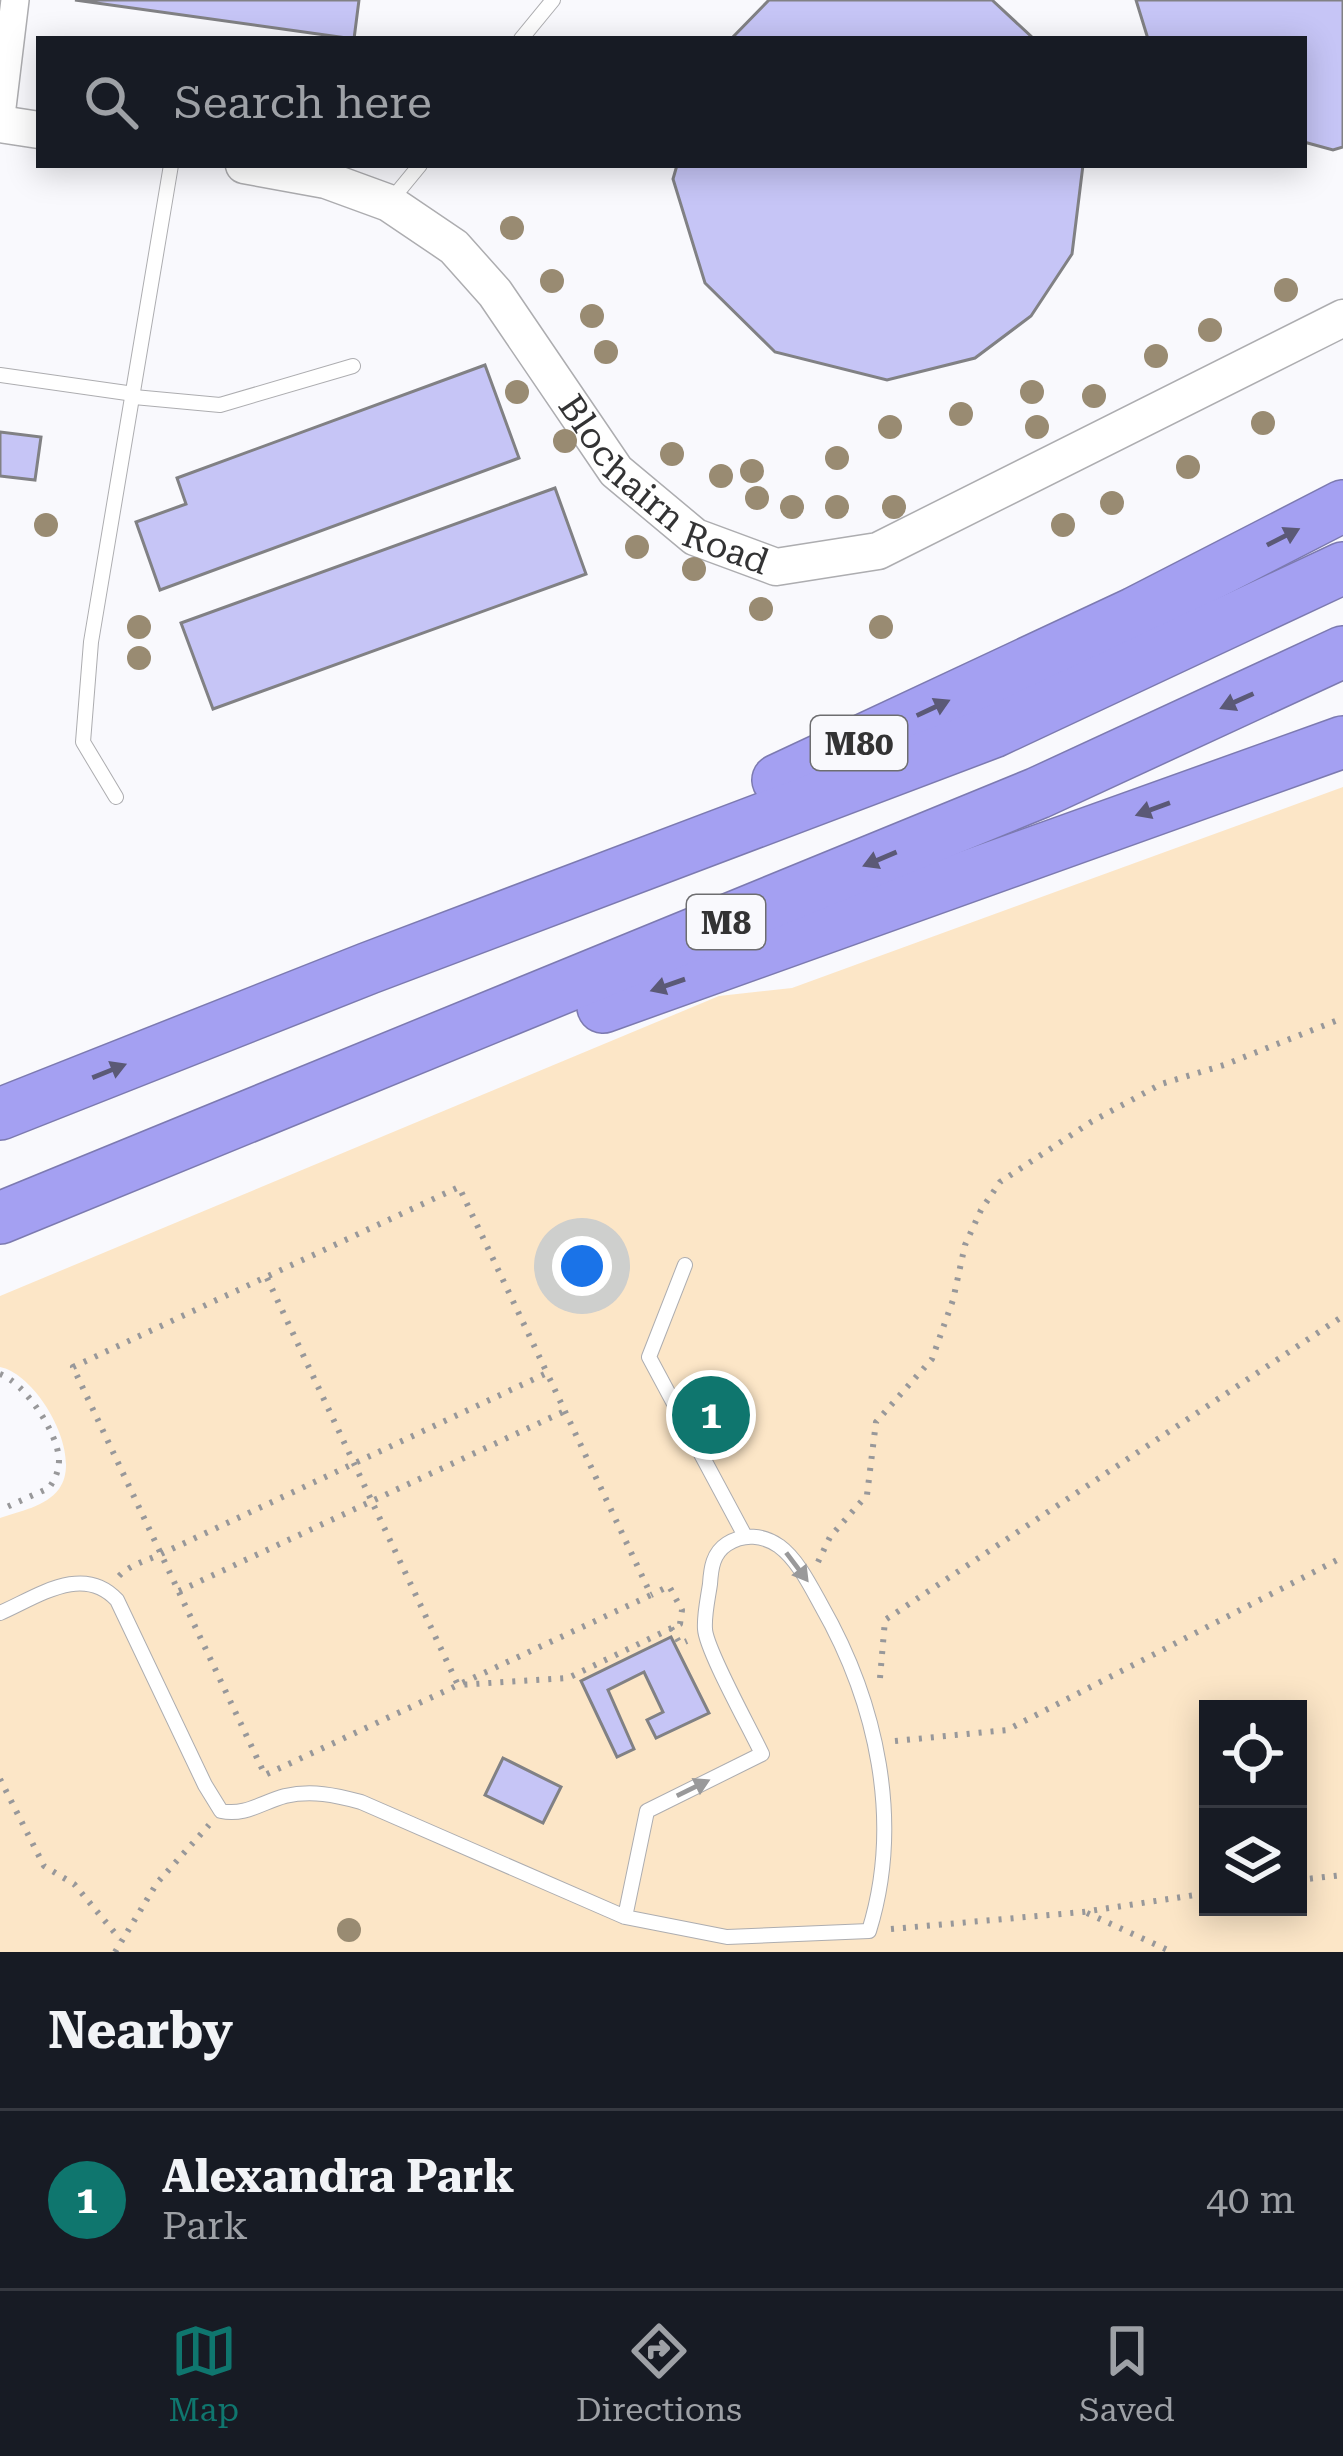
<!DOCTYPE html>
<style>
body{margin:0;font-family:"Roboto Serif",serif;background:#20242c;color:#f1f3f6}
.controls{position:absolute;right:36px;bottom:36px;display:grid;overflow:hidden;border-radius:0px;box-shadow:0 6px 30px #0003}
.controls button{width:108px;height:108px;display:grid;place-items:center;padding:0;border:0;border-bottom:3px solid #363941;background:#171b24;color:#f1f3f6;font:60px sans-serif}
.you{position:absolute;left:582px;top:1266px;width:42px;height:42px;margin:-30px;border:9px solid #fff;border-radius:50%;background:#1a73e8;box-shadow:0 0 0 18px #1a73e833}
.badge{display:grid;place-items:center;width:78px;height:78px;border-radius:50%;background:#0f766e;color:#fff;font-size:39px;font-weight:700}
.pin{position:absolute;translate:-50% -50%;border:6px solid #fff;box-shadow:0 3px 12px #0006}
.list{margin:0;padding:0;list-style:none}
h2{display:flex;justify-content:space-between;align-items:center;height:156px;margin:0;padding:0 48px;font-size:51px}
h2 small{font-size:39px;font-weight:400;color:#9ea1a6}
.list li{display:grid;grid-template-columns:78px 1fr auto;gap:36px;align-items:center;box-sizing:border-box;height:180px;padding:0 48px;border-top:3px solid #363941}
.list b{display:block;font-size:45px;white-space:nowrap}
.list p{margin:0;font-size:39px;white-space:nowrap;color:#9ea1a6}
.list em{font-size:39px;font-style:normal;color:#9ea1a6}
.icon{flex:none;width:66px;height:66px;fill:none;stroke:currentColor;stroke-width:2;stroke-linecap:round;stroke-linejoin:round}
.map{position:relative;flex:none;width:1343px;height:1952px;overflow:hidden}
.search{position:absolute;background:#171b24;box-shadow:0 6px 30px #0003;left:36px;right:36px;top:36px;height:132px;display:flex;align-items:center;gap:30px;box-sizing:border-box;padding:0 42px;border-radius:0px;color:#9ea1a6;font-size:45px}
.sheet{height:336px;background:#171b24}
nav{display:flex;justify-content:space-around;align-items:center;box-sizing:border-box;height:168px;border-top:3px solid #363941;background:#171b24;font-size:33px;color:#9ea1a6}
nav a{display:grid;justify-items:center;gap:6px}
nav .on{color:#0f766e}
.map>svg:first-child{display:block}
.green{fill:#fce6c7;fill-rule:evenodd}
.building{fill:#c6c5f6;stroke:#818184;stroke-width:3}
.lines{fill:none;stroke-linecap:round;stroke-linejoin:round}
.service-casing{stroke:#adadb0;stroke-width:16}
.minor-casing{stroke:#adadb0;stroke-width:30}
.tertiary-casing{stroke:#adadb0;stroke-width:39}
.motorway-casing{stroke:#7c7ab0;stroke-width:54}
.path{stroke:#98989a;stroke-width:6;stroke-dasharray:3 9;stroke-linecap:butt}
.service{stroke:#fff;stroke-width:14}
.minor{stroke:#fff;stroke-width:27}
.tertiary{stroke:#fff;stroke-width:36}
.motorway{stroke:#a4a0f2;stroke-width:51}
.tree{fill:#998b72}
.oneway{fill:#5b5976}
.oneway2{fill:#99999a}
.labels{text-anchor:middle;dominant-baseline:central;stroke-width:12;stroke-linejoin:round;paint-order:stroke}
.shield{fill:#f9f9fd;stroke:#6e6e70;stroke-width:3}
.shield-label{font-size:33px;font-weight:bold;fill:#333334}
.street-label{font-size:36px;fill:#333334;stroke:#f9f9fd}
</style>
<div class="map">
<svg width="1343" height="1952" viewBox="0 0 1343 1952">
<rect width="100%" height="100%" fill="#f9f9fd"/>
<path class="green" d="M1343,787V1952H0V1518C20,1511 45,1507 59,1489C84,1455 37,1374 0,1367V1296L719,996L792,988ZM1208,1709H1298V1907H1208Z"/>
<g class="building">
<path d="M75,0H359L354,39Z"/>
<path d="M769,0H992L1034,39H731Z"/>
<path d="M1136,0H1343V147L1333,150L1304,142V39H1148Z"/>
<path d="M677,165H1083L1072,254L1031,316L975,358L887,380L775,352L705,283L673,179Z"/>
<path d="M485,365L519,458L160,590L136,522L186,504L177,478Z"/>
<path d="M0,432L41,437L35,480L0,476Z"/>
<path d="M555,488L586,574L213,709L181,623Z"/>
<path d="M671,1637L709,1713L656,1738L647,1720L663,1712L644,1672L608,1690L634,1749L617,1757L581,1681Z"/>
<path d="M503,1758L561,1787L543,1823L485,1795Z"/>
</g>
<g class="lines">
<defs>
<g id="service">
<path d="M521,39L553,0"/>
<path d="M392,199L420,165"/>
<path d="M0,375L134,394"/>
<path d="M134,397L220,405L353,366"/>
<path d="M116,797L83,742L91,642L171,165"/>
<path d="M685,1265L649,1357L745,1536"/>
<path d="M0,1613C37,1597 83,1563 117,1600L205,1785L221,1811C246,1816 262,1802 285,1796C312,1790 335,1795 361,1802L625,1917L727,1937L869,1931C903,1822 877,1703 821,1605C810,1585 797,1559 779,1546C763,1535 744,1533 727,1544C713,1553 711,1568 710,1584C708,1598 704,1615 705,1629C706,1650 751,1730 762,1754L647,1811L625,1917"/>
</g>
<path id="minor" d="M0,124L15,0"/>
<g id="tertiary">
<path d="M0,124L39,130"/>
<path id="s1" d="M244,165L326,180L389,203L454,247L495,293L616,471L695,537L776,567L878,551L1343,318"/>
</g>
<g id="motorway">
<path d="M778,780L1135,613L1343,506"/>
<path d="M603,1007L1343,742"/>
<path d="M0,1114L369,968L993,732L1343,568"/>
<path d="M0,1218L1038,793L1343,652"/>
</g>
</defs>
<use href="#service" class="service-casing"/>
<use href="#minor" class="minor-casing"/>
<use href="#tertiary" class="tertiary-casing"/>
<use href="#motorway" class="motorway-casing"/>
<g class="path">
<path d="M267,1278L458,1685L568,1678L680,1624L682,1610L669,1586L651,1595"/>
<path d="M0,1374C25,1383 58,1433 59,1460C59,1471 55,1479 49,1488L0,1510"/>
<path d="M818,1562L830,1537L867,1495L876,1422L932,1359L953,1300L965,1245L981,1210L1000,1182L1091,1122L1161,1084L1224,1065L1343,1018"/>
<path d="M119,1576C131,1564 146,1561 161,1554L547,1373L651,1595L265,1775L73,1367L459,1187L547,1373"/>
<path d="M179,1591L565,1411"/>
<path d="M671,1628L680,1644L687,1641"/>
<path d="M880,1678L885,1620L1343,1316"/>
<path d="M895,1741L1007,1730L1343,1557"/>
<path d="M0,1779L44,1866L74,1884L120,1939"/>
<path d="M1298,1880L1343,1875"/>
<path d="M1087,1913L1172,1952"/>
<path d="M891,1929L1083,1912L1208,1893"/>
<path d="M115,1952L157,1883L209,1825"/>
</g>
<use href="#service" class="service"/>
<use href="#minor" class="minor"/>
<use href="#tertiary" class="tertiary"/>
<use href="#motorway" class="motorway"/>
</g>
<g class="tree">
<circle cx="512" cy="228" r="12"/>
<circle cx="552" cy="281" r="12"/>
<circle cx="1286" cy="290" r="12"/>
<circle cx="592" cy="316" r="12"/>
<circle cx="1210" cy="330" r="12"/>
<circle cx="606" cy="352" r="12"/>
<circle cx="1156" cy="356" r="12"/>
<circle cx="517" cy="392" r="12"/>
<circle cx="1032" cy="392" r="12"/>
<circle cx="1094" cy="396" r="12"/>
<circle cx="961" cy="414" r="12"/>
<circle cx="1263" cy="423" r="12"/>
<circle cx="890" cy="427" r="12"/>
<circle cx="1037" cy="427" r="12"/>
<circle cx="565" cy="441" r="12"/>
<circle cx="672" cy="454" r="12"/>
<circle cx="837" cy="458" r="12"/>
<circle cx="1188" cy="467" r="12"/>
<circle cx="752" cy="471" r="12"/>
<circle cx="721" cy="476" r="12"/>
<circle cx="757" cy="498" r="12"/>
<circle cx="1112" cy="503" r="12"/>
<circle cx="792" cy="507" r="12"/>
<circle cx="837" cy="507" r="12"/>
<circle cx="894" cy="507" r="12"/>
<circle cx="46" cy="525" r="12"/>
<circle cx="1063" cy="525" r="12"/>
<circle cx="637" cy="547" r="12"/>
<circle cx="694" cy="569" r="12"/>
<circle cx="761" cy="609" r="12"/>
<circle cx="139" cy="627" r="12"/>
<circle cx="881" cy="627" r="12"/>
<circle cx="139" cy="658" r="12"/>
<circle cx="349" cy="1930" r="12"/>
</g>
<defs><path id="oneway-solid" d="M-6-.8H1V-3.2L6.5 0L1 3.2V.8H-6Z" transform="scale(3)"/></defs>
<g class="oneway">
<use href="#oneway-solid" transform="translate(1283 537) rotate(-27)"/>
<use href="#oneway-solid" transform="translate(1237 701) rotate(156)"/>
<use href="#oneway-solid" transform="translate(933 708) rotate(-25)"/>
<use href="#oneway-solid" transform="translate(1153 809) rotate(160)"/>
<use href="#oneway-solid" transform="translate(880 859) rotate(157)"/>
<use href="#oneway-solid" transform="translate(668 985) rotate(161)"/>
<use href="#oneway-solid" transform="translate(109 1071) rotate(-22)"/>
</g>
<g class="oneway2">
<use href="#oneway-solid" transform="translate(797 1567) rotate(53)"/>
<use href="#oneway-solid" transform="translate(693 1788) rotate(-26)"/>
</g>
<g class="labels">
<g class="shield">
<rect x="811" y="716" width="96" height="54" rx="9"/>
<rect x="687" y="895" width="78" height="54" rx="9"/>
</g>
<g class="shield-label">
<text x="859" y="743">M80</text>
<text x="726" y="922">M8</text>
</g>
<g class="street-label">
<text stroke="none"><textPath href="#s1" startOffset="552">Blochairn Road</textPath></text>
</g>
</g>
</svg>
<div class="controls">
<button><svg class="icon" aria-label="locate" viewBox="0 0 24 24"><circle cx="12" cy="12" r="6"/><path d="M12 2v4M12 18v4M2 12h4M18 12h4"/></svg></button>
<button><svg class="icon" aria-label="layers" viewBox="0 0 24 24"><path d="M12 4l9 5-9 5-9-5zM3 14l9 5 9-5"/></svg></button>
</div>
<div class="you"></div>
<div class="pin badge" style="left:711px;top:1415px">1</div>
<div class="search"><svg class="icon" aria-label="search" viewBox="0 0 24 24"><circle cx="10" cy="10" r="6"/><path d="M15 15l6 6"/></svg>Search here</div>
</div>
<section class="sheet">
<h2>Nearby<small></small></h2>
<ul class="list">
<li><span class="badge">1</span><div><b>Alexandra Park</b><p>Park</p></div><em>40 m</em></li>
</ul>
</section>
<nav>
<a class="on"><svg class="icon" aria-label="map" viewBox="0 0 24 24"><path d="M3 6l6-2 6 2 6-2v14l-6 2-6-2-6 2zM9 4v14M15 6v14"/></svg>Map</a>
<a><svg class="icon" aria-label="directions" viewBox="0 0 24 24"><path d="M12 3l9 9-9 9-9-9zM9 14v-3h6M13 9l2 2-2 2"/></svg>Directions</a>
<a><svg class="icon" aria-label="saved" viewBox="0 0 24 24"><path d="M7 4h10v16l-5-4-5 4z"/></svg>Saved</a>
</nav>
